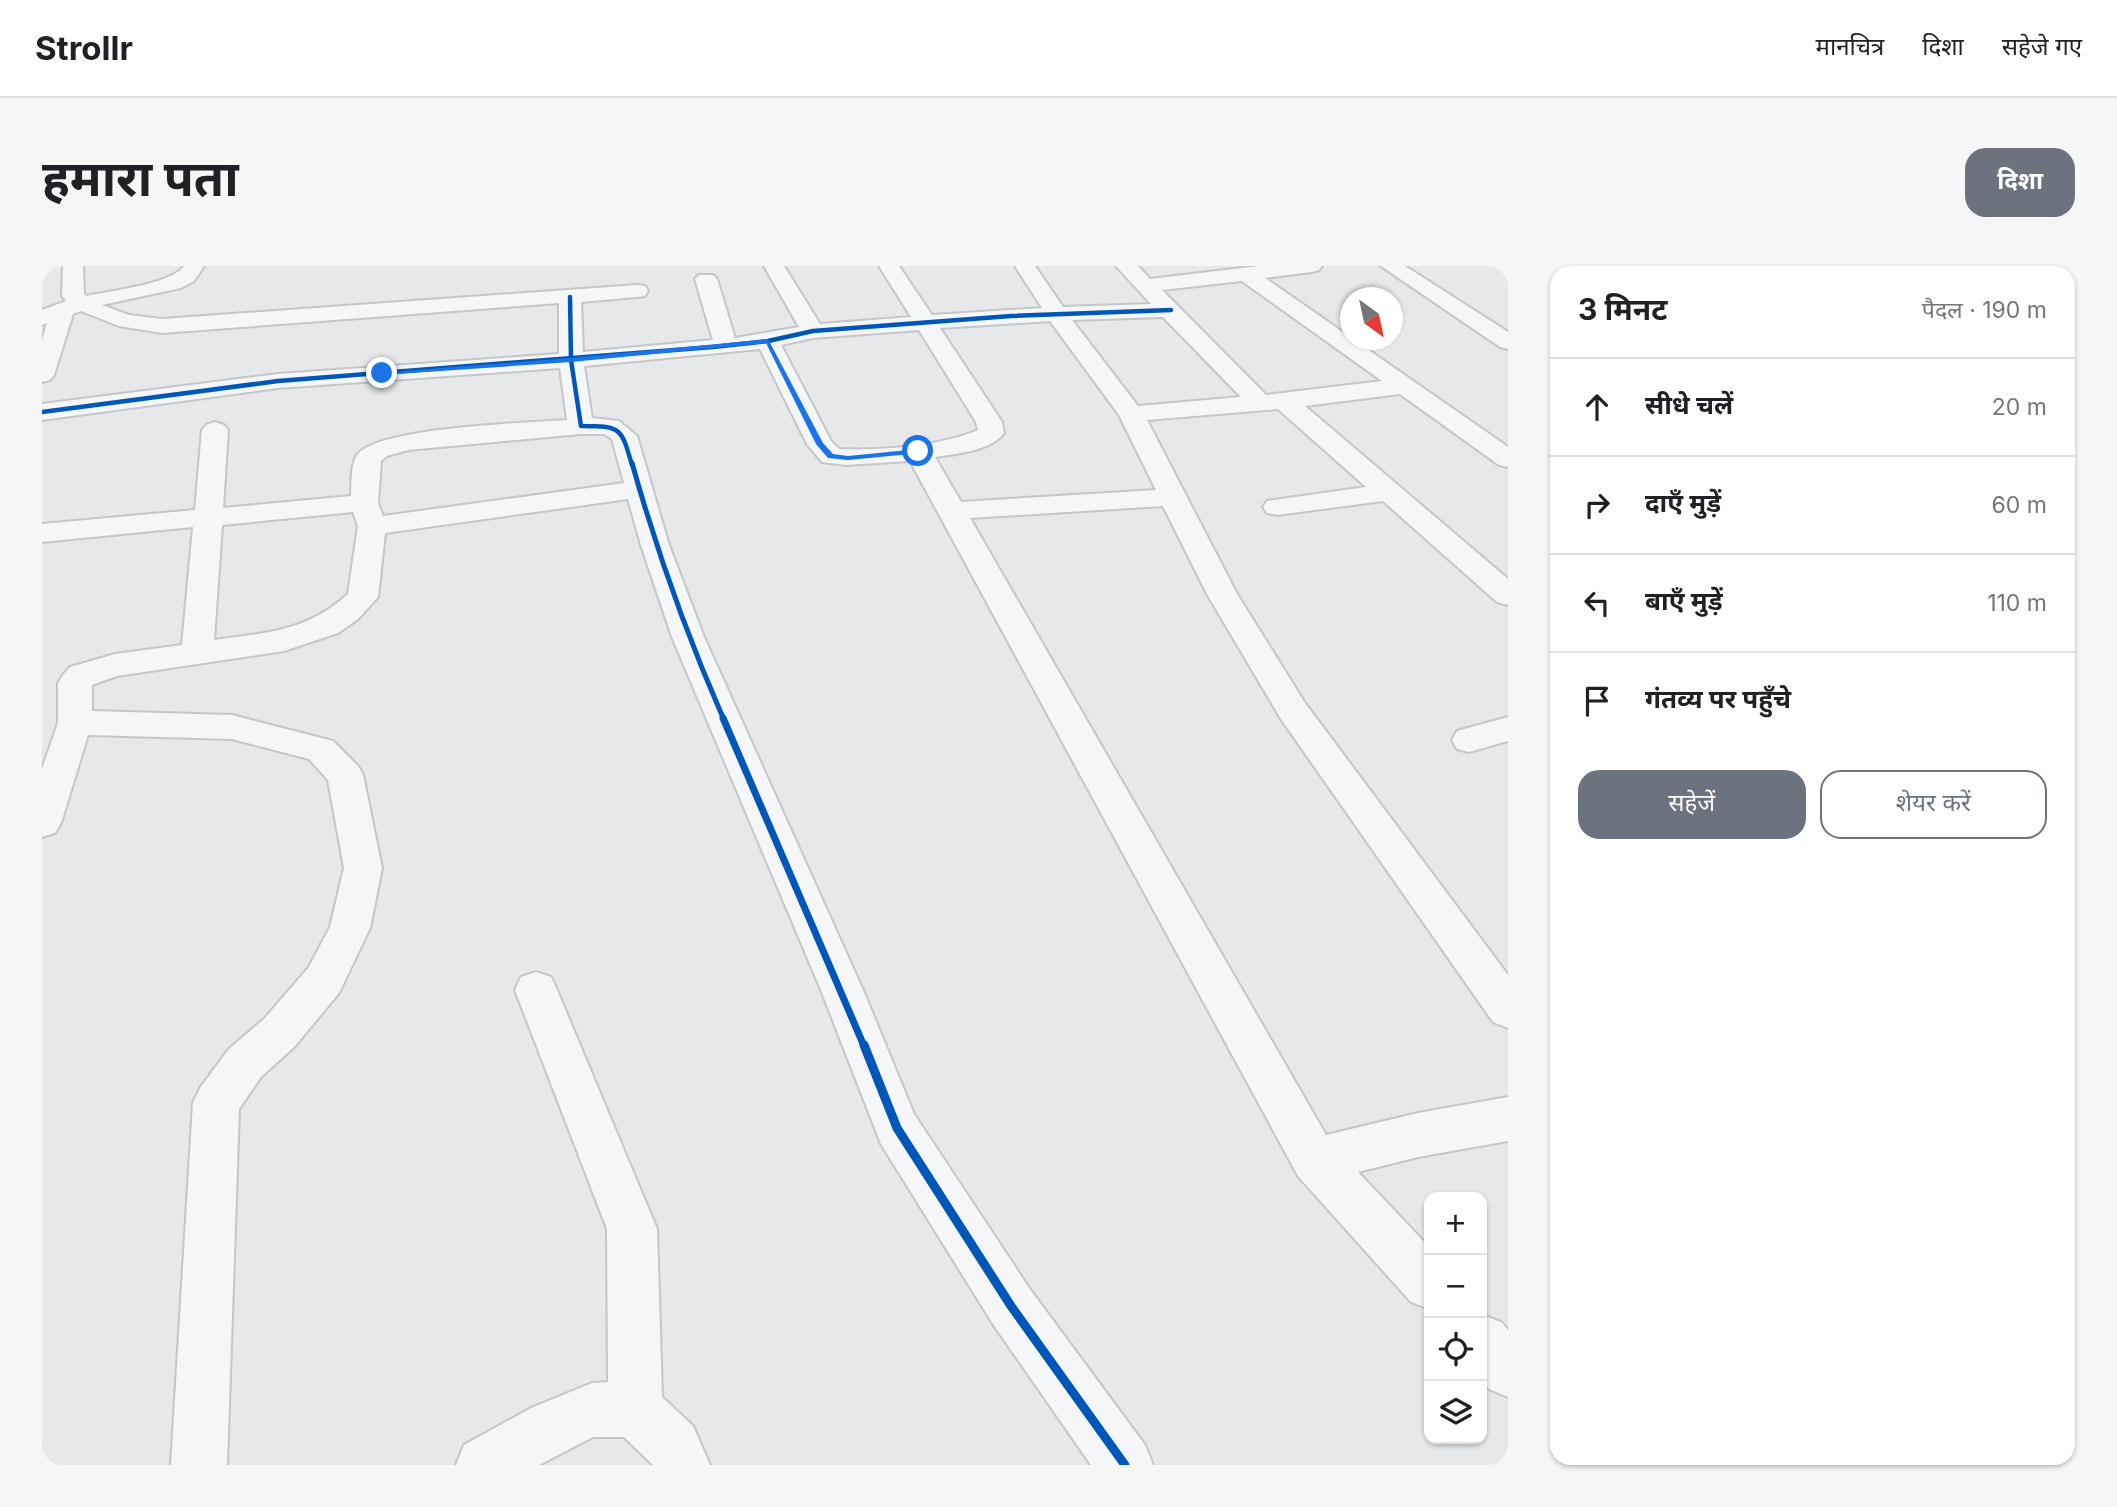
<!DOCTYPE html>
<html lang="hi">
<meta charset="utf-8">
<style>
body{margin:0;font-family:Inter,"Noto Sans Devanagari",sans-serif;background:#f6f6f6;color:#202124}
.controls{position:absolute;right:21px;bottom:21px;display:grid;overflow:hidden;border-radius:14px;box-shadow:0 2px 5px #0004}
.controls button{width:63px;height:63px;display:grid;place-items:center;padding:0;border:0;border-bottom:2px solid #e0e0e0;background:#fff;color:#202124;font:35px sans-serif}
.compass{position:absolute;left:1298px;top:21px;width:63px;height:63px;border-radius:50%;background:#fff;box-shadow:0 2px 5px #0004;rotate:147deg}
.stop{position:absolute;width:21px;height:21px;margin:-16px;border:5px solid #1a73e8;border-radius:50%;background:#fff}
.stop.end{background:#1a73e8;border-color:#fff;box-shadow:0 2px 7px #0008}
.list{margin:0;padding:0;list-style:none}
h2{display:flex;justify-content:space-between;align-items:center;height:91px;margin:0;padding:0 28px;font-size:30px}
h2 small{font-size:23px;font-weight:400;color:#757577}
.list li{display:grid;grid-template-columns:46px 1fr auto;gap:21px;align-items:center;box-sizing:border-box;height:98px;padding:0 28px;border-top:2px solid #e0e0e0}
.list b{display:block;font-size:26px;white-space:nowrap}
.list em{font-size:23px;font-style:normal;color:#757577}
.actions{display:flex;gap:14px;padding:21px 28px}
.actions a{flex:1;padding:16px 0;border:2px solid #6c737f;border-radius:21px;text-align:center;font-size:24px;color:#6c737f}
.actions .main{background:#6c737f;color:#fff}
.icon{flex:none;width:38px;height:38px;fill:none;stroke:currentColor;stroke-width:2;stroke-linecap:round;stroke-linejoin:round}
.map{position:relative;flex:none;width:1466px;height:1199px;overflow:hidden;border-radius:21px}
header{display:flex;align-items:center;gap:42px;box-sizing:border-box;height:98px;padding:0 35px;background:#fff;border-bottom:2px solid #e0e0e0}
header strong{font-size:33px}
nav{display:flex;gap:38px;margin-inline-start:auto;font-size:24px}
.intro{display:flex;align-items:center;justify-content:space-between;box-sizing:border-box;height:168px;padding:0 42px}
h1{margin:0;font-size:49px}
.button{padding:18px 32px;border-radius:21px;background:#6c737f;color:#fff;font-size:24px;font-weight:700}
main{display:flex;gap:42px;padding:0 42px}
aside{flex:1;background:#fff;border-radius:21px;box-shadow:0 2px 5px #0004}
.map>svg:first-child{display:block}
.lines{fill:none;stroke-linecap:round;stroke-linejoin:round}
.minor-casing{stroke:#c4c6c8;stroke-width:4}
.minor{fill:#f5f6f7;fill-rule:evenodd}
.cycleway-far3-casing{stroke:#f4f6f9;stroke-width:7}
.cycleway-far2-casing{stroke:#f4f6f9;stroke-width:9}
.cycleway-far1-casing{stroke:#f4f6f9;stroke-width:11}
.cycleway-casing{stroke:#f4f6f9;stroke-width:13}
.cycleway-far3{stroke:#0057b8;stroke-width:4.5}
.cycleway-far2{stroke:#0057b8;stroke-width:5}
.cycleway-far1{stroke:#0057b8;stroke-width:7}
.cycleway{stroke:#0057b8;stroke-width:9}
.route{fill:#1a73e8}
</style>
<header>
<strong>Strollr</strong>
<nav><a>मानचित्र</a><a>दिशा</a><a>सहेजे गए</a></nav>
</header>
<div class="intro"><h1>हमारा पता</h1><a class="button">दिशा</a></div>
<main>
<div class="map">
<svg width="1466" height="1199" viewBox="0 0 1466 1199">
<rect width="100%" height="100%" fill="#e6e8ea"/>
<g class="lines">
<defs>
<g id="minor">
<path d="M21,0H41L42,28L44,30C67,25 130,18 142,0H162L152,15L139,22L60,39L87,49L120,53L595,19L603,20L606,25L603,30L595,31L539,36L541,86L671,74L653,13L657,9H671L675,13L693,72L757,61L722,0H742L778,58L869,51L837,0H857L890,49L1000,42L973,0H993L1021,41L1109,38L1074,0H1096L1108,13L1217,0H1280L1277,4L1270,6L1223,12L1466,181V201L1457,199L1358,128L1263,140L1466,313V339L1455,336L1341,235L1235,249L1225,247L1221,241L1225,235L1324,221L1236,143L1105,154L1195,328L1263,437L1466,709V762L1451,756L1239,453L1165,328L1121,240L928,252L1284,869L1376,847L1466,831V875L1376,891L1316,906L1387,981V1043L1369,1036L1256,910L868,195L804,199L780,196L765,178L718,83L542,100L550,152L577,155L595,170L627,279L662,371L821,724L872,848L987,1022L1103,1179L1111,1199H1049L951,1058L839,878L779,724L630,371L599,279L586,233L343,267L336,331L316,353L296,367L242,385L75,410L50,419V445L190,449L291,475L316,500L321,509L340,602L328,662L297,727L253,780L219,811L197,843L185,1199H129L151,837L158,822L187,783L223,752L267,701L288,661L302,602L286,514L267,493L190,473L46,469L19,557L13,567L0,571V503L16,457V417L21,409L28,401L73,388L140,379L151,261L0,276V258L153,244L160,164L164,159L173,156L182,159L186,164L181,242L309,230C310,218 308,197 316,188C339,161 485,157 525,154L518,102L236,122L0,154V138L236,108L517,88V37L120,67L77,60L39,45L31,48L12,109L8,114L0,116V74L5,57L0,59V44L24,35L20,30ZM1200,15L1340,115L1224,129L1120,24ZM1121,51L1199,131L1096,140L1030,54ZM1008,55L1077,149L1114,224L919,236L893,191C913,188 949,185 962,167L960,156L898,62ZM877,64L934,156L936,164C900,180 836,185 797,183L789,175L739,79L771,72ZM539,168H562L570,173L582,217L341,250L336,237L339,195L345,190L366,184ZM311,246L316,260L306,328C266,365 224,367 172,374L180,259Z"/>
<path d="M1339,0H1363L1466,66V83L1458,81Z"/>
<path d="M1466,451V475L1427,486L1415,483L1410,474L1415,465Z"/>
<path d="M494,706L509,711L515,724L615,963L620,1131L651,1160L668,1199H611L582,1171H551L497,1199H414L422,1179L489,1142L550,1117L566,1116L565,963L473,724L479,711Z"/>
<path d="M1440,1049L1459,1056L1466,1064V1131L1447,1123L1440,1115Z"/>
</g>
</defs>
<use href="#minor" class="minor-casing"/>
<use href="#minor" class="minor"/>
<defs>
<g id="cycleway-far3">
<path d="M528,31L529,94L539,160C579,160 579,161 590,199"/>
<path d="M0,146L236,115L671,81L726,75L771,65L969,50L1129,44"/>
</g>
<path id="cycleway-far2" d="M590,197C615,286 645,370 682,454"/>
<path id="cycleway-far1" d="M681,452L822,780"/>
<path id="cycleway" d="M822,779L855,862L969,1040L1083,1199"/>
</defs>
<use href="#cycleway-far3" class="cycleway-far3-casing"/>
<use href="#cycleway-far2" class="cycleway-far2-casing"/>
<use href="#cycleway-far1" class="cycleway-far1-casing"/>
<use href="#cycleway" class="cycleway-casing"/>
<use href="#cycleway-far3" class="cycleway-far3"/>
<use href="#cycleway-far2" class="cycleway-far2"/>
<use href="#cycleway-far1" class="cycleway-far1"/>
<use href="#cycleway" class="cycleway"/>
</g>
<path class="route" d="M726,73L781,177L791,188L806,190L876,183L879,187L806,194L786,192L774,178L724,77L529,96L340,109L336,107L529,92Z"/>
</svg>
<div class="controls">
<button>+</button>
<button>−</button>
<button><svg class="icon" aria-label="locate" viewBox="0 0 24 24"><circle cx="12" cy="12" r="6"/><path d="M12 2v4M12 18v4M2 12h4M18 12h4"/></svg></button>
<button><svg class="icon" aria-label="layers" viewBox="0 0 24 24"><path d="M12 4l9 5-9 5-9-5zM3 14l9 5 9-5"/></svg></button>
</div>
<svg class="compass" viewBox="-18 -18 36 36"><path d="M0-13l5 13h-10z" fill="#e53935"/><path d="M0 13l5-13h-10z" fill="#757577"/></svg>
<div class="stop" style="left:876px;top:185px"></div>
<div class="stop end" style="left:340px;top:107px"></div>
</div>
<aside>
<h2>3 मिनट<small>पैदल · 190 m</small></h2>
<ul class="list">
<li><svg class="icon" aria-label="ahead" viewBox="0 0 24 24"><path d="M12 20V5M6 11l6-6 6 6"/></svg><div><b>सीधे चलें</b></div><em>20 m</em></li>
<li><svg class="icon" aria-label="right" viewBox="0 0 24 24"><path d="M7 20v-9h11M14 6l5 5-5 5"/></svg><div><b>दाएँ मुड़ें</b></div><em>60 m</em></li>
<li><svg class="icon" aria-label="left" viewBox="0 0 24 24"><path d="M17 20v-9H6M10 6l-5 5 5 5"/></svg><div><b>बाएँ मुड़ें</b></div><em>110 m</em></li>
<li><svg class="icon" aria-label="arrive" viewBox="0 0 24 24"><path d="M6 21V4h12l-3 4 3 4H6"/></svg><div><b>गंतव्य पर पहुँचे</b></div></li>
</ul>
<div class="actions"><a class="main">सहेजें</a><a>शेयर करें</a></div>
</aside>
</main>
